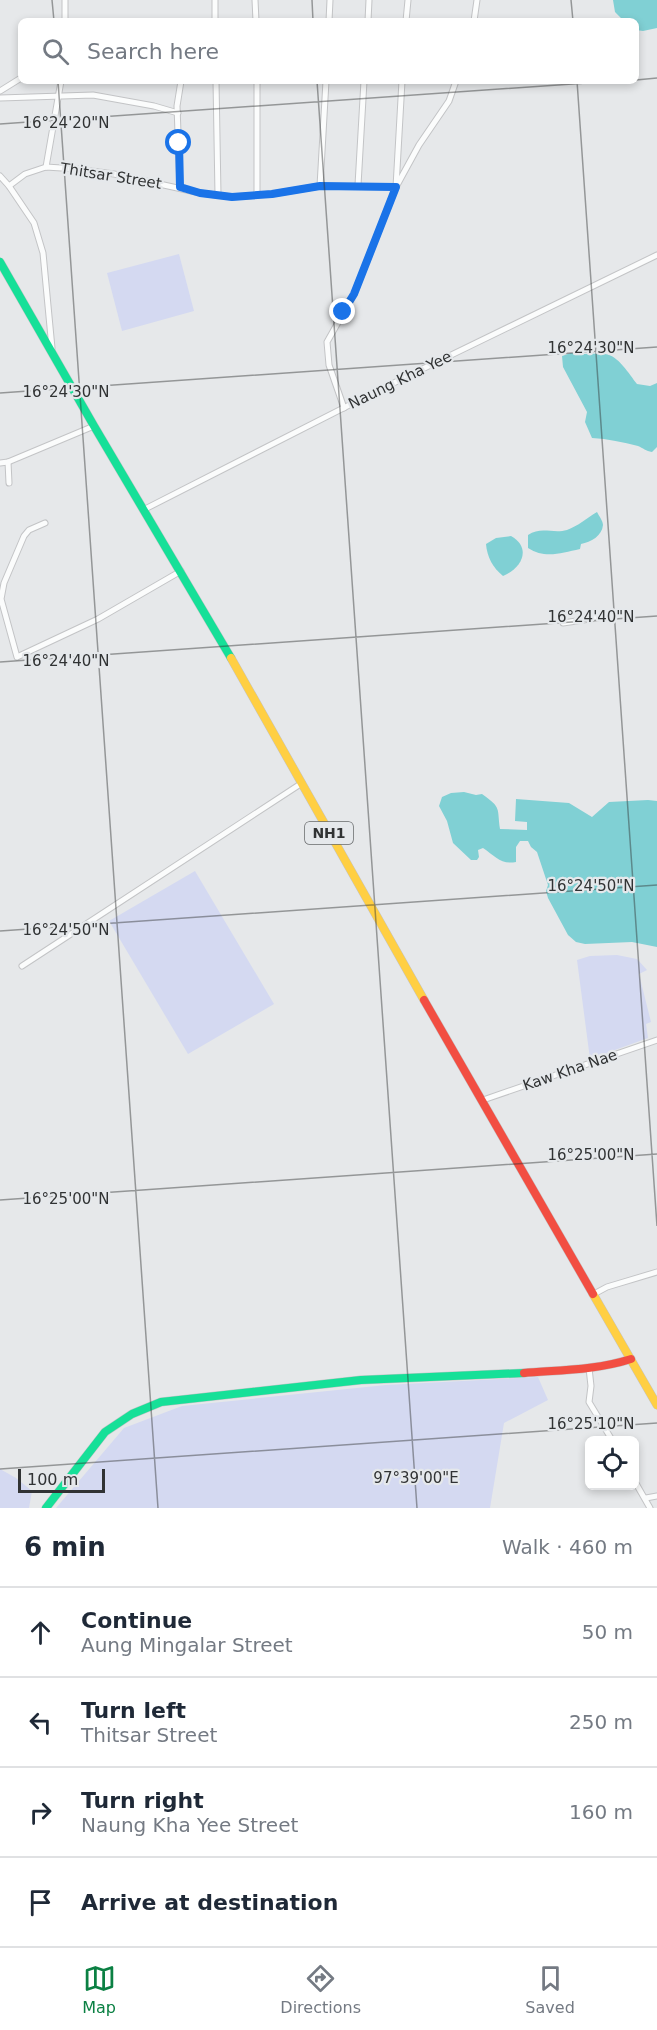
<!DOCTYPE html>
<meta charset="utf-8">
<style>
body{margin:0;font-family:"DejaVu Sans",sans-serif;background:#f6f6f7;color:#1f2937}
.controls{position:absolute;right:18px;bottom:18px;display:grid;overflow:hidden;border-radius:9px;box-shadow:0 3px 9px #0003}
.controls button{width:54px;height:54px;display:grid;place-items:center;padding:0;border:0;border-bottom:2px solid #e0e1e3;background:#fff;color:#1f2937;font:30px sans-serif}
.scale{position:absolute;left:18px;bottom:15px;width:87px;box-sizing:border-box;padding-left:6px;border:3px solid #313334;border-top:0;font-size:16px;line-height:21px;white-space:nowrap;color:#313334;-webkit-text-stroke:4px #e5e8eb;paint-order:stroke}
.stop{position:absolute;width:18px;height:18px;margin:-14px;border:4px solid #1a73e8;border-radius:50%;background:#fff}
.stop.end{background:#1a73e8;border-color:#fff;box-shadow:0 2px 6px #0008}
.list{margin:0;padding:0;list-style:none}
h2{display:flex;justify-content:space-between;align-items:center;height:78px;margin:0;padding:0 24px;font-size:26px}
h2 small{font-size:20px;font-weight:400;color:#747a83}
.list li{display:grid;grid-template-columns:39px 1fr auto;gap:18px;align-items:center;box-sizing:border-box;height:90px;padding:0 24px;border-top:2px solid #e0e1e3}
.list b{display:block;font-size:22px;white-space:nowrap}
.list p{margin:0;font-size:20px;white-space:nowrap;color:#747a83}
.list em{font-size:20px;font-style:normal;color:#747a83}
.icon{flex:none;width:33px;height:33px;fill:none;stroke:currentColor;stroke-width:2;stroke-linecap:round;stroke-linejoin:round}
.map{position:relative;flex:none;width:657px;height:1508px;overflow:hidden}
.search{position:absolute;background:#fff;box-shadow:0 3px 9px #0003;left:18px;right:18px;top:18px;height:66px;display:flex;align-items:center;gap:15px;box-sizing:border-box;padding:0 21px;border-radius:9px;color:#747a83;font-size:22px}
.sheet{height:438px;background:#fff}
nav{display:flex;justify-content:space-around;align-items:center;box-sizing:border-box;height:84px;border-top:2px solid #e0e1e3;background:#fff;font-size:16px;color:#747a83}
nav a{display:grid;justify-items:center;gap:3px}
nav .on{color:#0b8043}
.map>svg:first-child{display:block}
.green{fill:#d4d9f1}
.water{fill:#80d0d4}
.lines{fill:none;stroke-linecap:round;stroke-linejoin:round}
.street-casing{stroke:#c3c4c6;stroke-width:7}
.fast-casing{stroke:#c3c4c6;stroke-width:9}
.slow-casing{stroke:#c3c4c6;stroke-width:9}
.jam-casing{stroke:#c3c4c6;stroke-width:9}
.street{stroke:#fbfcfc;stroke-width:5}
.fast{stroke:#16e098;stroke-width:8}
.slow{stroke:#ffcf43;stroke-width:8}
.jam{stroke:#f24e42;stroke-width:8}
.route{stroke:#1a73e8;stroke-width:8}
.ticks{fill:none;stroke:#313334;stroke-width:1.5;stroke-opacity:0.45}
.labels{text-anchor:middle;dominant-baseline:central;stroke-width:4.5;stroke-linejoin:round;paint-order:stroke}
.shield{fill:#e5e8eb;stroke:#67696b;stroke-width:1.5}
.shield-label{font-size:14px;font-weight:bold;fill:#313334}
.street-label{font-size:15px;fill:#313334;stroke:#e5e8eb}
.ticks-label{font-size:15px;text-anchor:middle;fill:#313334;stroke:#e5e8eb;stroke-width:4.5;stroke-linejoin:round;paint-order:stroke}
</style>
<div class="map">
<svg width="657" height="1508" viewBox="0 0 657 1508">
<rect width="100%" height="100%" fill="#e6e8ea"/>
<g class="green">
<path d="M179,254L194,311L122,331L107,273Z"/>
<path d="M195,871L274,1004L188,1054L109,921Z"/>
<path d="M617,955L637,959L647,970L639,974L651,1022L646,1024L648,1038L590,1059L577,960L590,956Z"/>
<path d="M538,1377L548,1400L504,1423L490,1508H56L124,1428L182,1406L386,1385Z"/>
<path d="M0,1469L16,1478L32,1491L29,1508H0Z"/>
</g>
<g class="water">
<path d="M613,0H657V28L643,31L636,30V21H624L615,12Z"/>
<path d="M571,353C583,355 594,353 605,354C618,355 629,374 637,384L650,386L657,383V447L652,452C646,451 643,448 638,446C623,442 608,439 592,438L585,422L587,412L563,367L562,356Z"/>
<path d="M597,512C599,516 603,521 603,525C602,536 591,542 581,544L580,549C561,553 545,559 528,548V535C541,526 553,534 567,530C578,526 587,518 597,512Z"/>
<path d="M511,536C532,548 522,568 503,576C493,568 487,557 486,544L496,538Z"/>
<path d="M464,792L476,795L482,794C502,808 497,808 500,829L527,830V822L515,821L516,799L569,803L592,817L609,802L648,800L657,801V947L632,942L585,944L576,942L568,935L548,898L546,891L548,885L537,852L531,847L528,841H520L516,847V862C501,865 495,856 483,848L478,850L479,857L477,860H471L453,843L447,821L439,806L442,797L451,793Z"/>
</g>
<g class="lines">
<defs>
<g id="street">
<path d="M65,0V21"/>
<path d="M215,0V21"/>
<path d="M255,0L256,21"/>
<path d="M329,21L330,0"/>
<path d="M368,21L369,0"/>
<path d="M406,21L408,0"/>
<path d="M474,21L477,0"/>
<path d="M216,81L218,195"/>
<path d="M0,91L21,78"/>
<path d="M0,98L93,95L154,106L178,113"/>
<path d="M46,167L61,81"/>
<path d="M0,176L9,186L34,223L43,253L52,348"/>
<path d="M358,185L364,81"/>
<path d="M9,186L25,174L46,167L77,169L114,174L200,193L232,197L272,194L320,186L396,187L402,81"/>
<path d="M320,186L326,81"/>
<path d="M180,187L177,106L181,81"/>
<path d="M257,195V81"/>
<path d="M344,408L329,365L327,342L354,294L396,187L419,145L449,101L456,81"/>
<path d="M8,462L9,483"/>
<path d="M0,463L8,462L94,426"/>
<path d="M145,509L371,394L657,255"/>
<path d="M45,523L29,530L24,536L4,583L1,599L17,657L98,619L181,571"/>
<path d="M563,623L610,616"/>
<path d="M22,966L302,783"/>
<path d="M483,1100L657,1040"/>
<path d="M594,1294L607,1287L657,1272"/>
<path d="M589,1368L591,1386L589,1402L612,1440"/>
<path d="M634,1480L650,1508"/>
<path d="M646,1498L657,1496"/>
</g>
<g id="fast">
<path d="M0,262L94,426L231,658"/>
<path d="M46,1508L105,1432L132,1414L161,1402L361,1380L524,1373"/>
</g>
<g id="slow">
<path d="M231,658L424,1000"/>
<path d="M593,1294L657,1405"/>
</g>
<g id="jam">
<path d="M424,1000L593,1294"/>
<path d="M524,1373C560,1370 597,1370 631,1359"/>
</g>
</defs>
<use href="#street" class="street-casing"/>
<use href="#fast" class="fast-casing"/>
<use href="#slow" class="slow-casing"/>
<use href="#jam" class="jam-casing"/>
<use href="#street" class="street"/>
<use href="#fast" class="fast"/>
<use href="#slow" class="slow"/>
<use href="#jam" class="jam"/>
</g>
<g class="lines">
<path class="route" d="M179,143L180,187L200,193L232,197L272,194L320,186L396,187L354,294L343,312"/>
</g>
<path class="ticks" d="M52,0L54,21M312,0L313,21M571,0L573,21M636,80L657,78M58,81L158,1508M317,81L417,1508M577,81L657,1226M0,124L615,81M0,393L657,347M0,662L657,616M0,931L657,885M0,1200L657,1154M0,1469L657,1423"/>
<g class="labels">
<rect class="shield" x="305" y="822" width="48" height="22" rx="4.5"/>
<g class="shield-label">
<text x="329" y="833">NH1</text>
</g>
<g class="street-label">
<text transform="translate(111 176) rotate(9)">Thitsar Street</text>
<text transform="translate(400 380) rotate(-26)">Naung Kha Yee</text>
<text transform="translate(570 1070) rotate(-19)">Kaw Kha Nae</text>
</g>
</g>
<g class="ticks-label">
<text x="66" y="128">16°24'20"N</text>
<text x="591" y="353">16°24'30"N</text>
<text x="66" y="397">16°24'30"N</text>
<text x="591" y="622">16°24'40"N</text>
<text x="66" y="666">16°24'40"N</text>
<text x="591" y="891">16°24'50"N</text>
<text x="66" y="935">16°24'50"N</text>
<text x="591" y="1160">16°25'00"N</text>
<text x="66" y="1204">16°25'00"N</text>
<text x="591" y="1429">16°25'10"N</text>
<text x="416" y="1483">97°39'00"E</text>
</g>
</svg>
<div class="controls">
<button><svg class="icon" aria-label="locate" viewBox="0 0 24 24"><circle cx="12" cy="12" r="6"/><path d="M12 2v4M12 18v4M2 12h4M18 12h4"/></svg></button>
</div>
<div class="scale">100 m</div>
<div class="stop" style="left:179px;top:143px"></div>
<div class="stop end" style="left:343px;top:312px"></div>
<div class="search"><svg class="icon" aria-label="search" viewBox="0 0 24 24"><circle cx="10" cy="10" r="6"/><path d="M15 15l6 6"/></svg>Search here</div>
</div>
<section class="sheet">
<h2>6 min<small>Walk · 460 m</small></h2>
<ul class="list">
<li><svg class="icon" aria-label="ahead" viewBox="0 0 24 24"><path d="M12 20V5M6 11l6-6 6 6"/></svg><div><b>Continue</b><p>Aung Mingalar Street</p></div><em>50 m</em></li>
<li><svg class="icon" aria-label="left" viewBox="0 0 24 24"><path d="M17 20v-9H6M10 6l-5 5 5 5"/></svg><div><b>Turn left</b><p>Thitsar Street</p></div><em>250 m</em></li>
<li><svg class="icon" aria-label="right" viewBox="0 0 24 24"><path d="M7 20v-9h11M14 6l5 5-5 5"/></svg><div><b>Turn right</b><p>Naung Kha Yee Street</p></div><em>160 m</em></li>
<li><svg class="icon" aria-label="arrive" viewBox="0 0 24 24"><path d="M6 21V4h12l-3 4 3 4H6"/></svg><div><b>Arrive at destination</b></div></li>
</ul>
</section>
<nav>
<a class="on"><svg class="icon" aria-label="map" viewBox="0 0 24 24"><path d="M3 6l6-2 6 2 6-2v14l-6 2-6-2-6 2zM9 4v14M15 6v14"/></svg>Map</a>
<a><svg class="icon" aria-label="directions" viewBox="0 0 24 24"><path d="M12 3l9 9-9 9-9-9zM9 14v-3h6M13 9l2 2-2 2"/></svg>Directions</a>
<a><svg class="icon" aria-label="saved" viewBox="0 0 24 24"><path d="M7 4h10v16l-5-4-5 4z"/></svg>Saved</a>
</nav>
